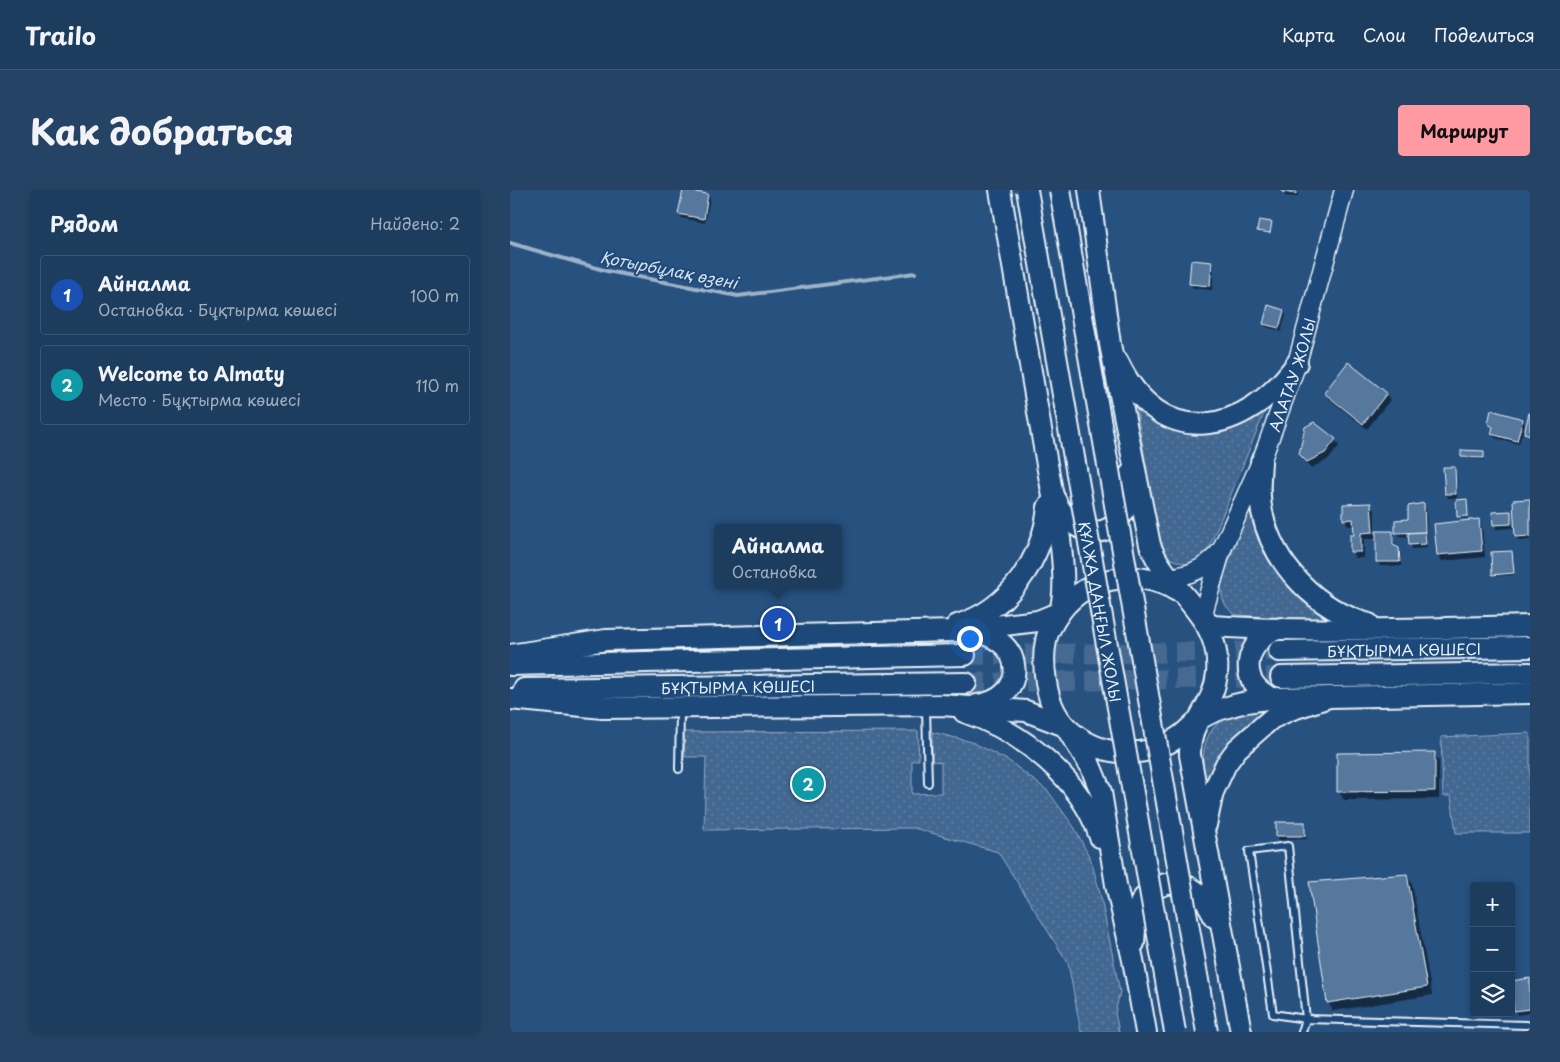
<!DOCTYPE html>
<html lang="ru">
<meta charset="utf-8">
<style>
body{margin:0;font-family:"Playpen Sans",sans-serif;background:#254465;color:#f1f3f6}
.controls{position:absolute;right:15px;bottom:15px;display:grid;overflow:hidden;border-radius:5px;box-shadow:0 2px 8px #0003}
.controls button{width:45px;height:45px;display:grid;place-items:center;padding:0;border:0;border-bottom:1px solid #3b5674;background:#1d3d5f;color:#f1f3f6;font:25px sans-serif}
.you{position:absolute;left:459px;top:448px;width:18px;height:18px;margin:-12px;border:4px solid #fff;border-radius:50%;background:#1a73e8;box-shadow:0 0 0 8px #1a73e833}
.badge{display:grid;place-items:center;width:32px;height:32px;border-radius:50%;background:#ff9aa2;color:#fff;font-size:16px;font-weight:700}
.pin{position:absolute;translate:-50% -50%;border:2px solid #fff;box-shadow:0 1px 5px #0006}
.popup{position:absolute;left:204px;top:334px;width:128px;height:65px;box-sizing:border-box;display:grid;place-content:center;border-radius:5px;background:#1d3d5f;filter:drop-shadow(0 1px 4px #0005);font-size:16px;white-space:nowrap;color:#a0aebd}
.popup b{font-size:19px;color:#f1f3f6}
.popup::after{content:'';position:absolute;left:50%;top:100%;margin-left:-10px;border:10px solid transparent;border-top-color:#1d3d5f}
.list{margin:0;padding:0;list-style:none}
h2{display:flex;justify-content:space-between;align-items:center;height:65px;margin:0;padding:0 20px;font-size:21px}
h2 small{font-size:16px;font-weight:400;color:#a0aebd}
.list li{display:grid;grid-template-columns:32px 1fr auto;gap:15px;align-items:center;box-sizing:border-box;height:80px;margin:0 10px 10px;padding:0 10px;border:1px solid #3b5674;border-radius:5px}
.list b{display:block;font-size:19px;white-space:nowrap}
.list p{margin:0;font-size:16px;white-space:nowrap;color:#a0aebd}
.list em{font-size:16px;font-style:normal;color:#a0aebd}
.icon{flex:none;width:28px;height:28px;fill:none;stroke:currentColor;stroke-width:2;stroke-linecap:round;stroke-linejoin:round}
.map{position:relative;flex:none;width:1020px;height:842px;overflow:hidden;border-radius:5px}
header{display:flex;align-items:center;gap:30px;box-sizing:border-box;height:70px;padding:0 25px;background:#1d3d5f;border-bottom:1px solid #3b5674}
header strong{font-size:24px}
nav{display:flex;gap:28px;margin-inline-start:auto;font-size:18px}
.intro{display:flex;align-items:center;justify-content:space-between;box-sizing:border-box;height:120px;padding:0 30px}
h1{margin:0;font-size:35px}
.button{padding:12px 22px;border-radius:5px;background:#ff9aa2;color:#111;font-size:18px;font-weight:700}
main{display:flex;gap:30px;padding:0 30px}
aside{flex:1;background:#1d3d5f;border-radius:5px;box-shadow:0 2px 8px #0003}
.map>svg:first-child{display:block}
.grass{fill:url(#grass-dots);stroke:#96acc4}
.shadow{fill:#0007}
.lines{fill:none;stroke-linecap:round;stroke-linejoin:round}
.stream{stroke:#9db3c9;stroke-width:4}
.building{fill:#57789d;stroke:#e8f1f8}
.primary-tunnel{stroke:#446991;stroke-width:20;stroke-dasharray:20 10;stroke-linecap:butt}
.service-casing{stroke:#e8f1f8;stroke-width:10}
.secondary-casing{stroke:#e8f1f8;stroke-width:21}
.primary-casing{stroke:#e8f1f8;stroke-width:24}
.service{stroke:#1f4a7a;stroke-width:6}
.secondary{stroke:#1f4a7a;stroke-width:18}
.primary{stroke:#1f4a7a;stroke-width:20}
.primary-bridge-casing{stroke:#e8f1f8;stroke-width:24;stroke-linecap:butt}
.primary-bridge{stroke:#1f4a7a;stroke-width:20}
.labels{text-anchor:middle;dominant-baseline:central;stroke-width:4;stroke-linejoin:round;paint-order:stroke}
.street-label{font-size:15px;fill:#e8f1f8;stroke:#1f4a7a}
.water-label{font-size:16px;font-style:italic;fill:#d5e2ec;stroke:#1f4a7a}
</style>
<header>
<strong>Trailo</strong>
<nav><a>Карта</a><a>Слои</a><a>Поделиться</a></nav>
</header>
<div class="intro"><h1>Как добраться</h1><a class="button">Маршрут</a></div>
<main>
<aside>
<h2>Рядом<small>Найдено: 2</small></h2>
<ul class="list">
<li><span class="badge" style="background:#1a4fb4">1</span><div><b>Айналма</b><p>Остановка · Бұқтырма көшесі</p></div><em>100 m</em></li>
<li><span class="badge" style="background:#0f9aa8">2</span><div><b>Welcome to Almaty</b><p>Место · Бұқтырма көшесі</p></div><em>110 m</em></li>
</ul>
</aside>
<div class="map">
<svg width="1020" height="842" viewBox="0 0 1020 842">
<defs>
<pattern id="grass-dots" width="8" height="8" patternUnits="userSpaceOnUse" patternTransform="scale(1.25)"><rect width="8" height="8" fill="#436891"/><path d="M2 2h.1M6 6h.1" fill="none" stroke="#5e7ea1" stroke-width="1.8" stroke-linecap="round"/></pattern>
</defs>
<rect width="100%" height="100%" fill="#27517f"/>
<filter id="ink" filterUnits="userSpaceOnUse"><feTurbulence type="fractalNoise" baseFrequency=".02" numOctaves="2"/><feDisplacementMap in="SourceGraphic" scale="10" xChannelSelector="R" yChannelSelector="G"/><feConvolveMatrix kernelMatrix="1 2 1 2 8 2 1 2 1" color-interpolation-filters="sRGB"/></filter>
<g filter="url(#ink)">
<g class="grass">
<path d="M625,211L657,233L757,216L699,358L690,370L678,375L658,368L650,356Z"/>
<path d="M744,302L751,340L839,432L727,425C713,419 710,404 712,391Z"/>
<path d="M751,515L766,522L696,611C693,583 685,542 718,527C728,522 740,519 751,515Z"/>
<path d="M408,541L409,570H402V604L431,603V572L422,571V542L462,552L499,571L538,601L564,637L581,670L590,703L610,802L605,823L609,842H571L558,773L488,662L404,638L194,640L196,567H175L174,542Z"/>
<path d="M1020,543V643H946L941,606H933L931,547Z"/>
</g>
<g class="shadow">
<path d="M773,0H788V7L775,6Z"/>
<path d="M198,5L200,9L195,33L172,28L169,24Z"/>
<path d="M761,34V44L750,42L749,41Z"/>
<path d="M701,73L704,77L702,100L683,98L681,94Z"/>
<path d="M774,121L767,140L756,137L754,133Z"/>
<path d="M775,123L776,125L771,142L769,141Z"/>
<path d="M815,203L876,204L880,210L857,239L819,209Z"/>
<path d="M1012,230L1015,234L1009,254L985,248L983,244L984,239L979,234Z"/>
<path d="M825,250L829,256L819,269L801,278L790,264Z"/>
<path d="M973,262L974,270L952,267Z"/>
<path d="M944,278L946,282L947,308H938L936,304Z"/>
<path d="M957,311L958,328H950L949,327Z"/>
<path d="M1020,311V350L1009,351L1006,347Z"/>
<path d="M861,315L865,321V342H883L885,357L891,364V376H870L868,372L867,349H854V368H845L842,362L844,335L838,336L835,329Z"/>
<path d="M913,315L916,319L917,358L902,359L900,347L889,346L886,342Z"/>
<path d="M1000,322L1003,338L986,339L983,323Z"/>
<path d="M968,331L972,337L975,367L932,371L928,365Z"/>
<path d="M1002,362L1004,385L985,386L984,384Z"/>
<path d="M924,563L929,572V609L834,610L829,602Z"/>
<path d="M794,633L797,649L769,650L767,646Z"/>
<path d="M897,685L902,694L922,805L823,821L818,812Z"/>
<path d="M1020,790V823L1007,825L1001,792Z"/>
</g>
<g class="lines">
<path class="stream" d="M0,53L97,81L228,106L405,83"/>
</g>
<g class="building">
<path d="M173,0L198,4L194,29L168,24Z"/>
<path d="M772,0H786V4L772,2Z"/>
<path d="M749,30L762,32L760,43L747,41Z"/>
<path d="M681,70L702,72L700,96L679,94Z"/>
<path d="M758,115L774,120L769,138L753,134Z"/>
<path d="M838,172L877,203L853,234L814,203Z"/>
<path d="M981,220L1013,229L1007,251L981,244L983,237L978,234Z"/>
<path d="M1019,223H1020V245L1014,243Z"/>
<path d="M804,232L826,249L815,263L797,272L789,264L795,237Z"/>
<path d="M951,260L974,261V268L951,267Z"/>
<path d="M933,277H945L946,304H935Z"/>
<path d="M957,309L958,326L947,327L946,310Z"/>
<path d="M1020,309V346L1005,347L1003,310Z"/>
<path d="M861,313L863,342L851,343V362H840V345H844L843,329L833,330V314Z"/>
<path d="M914,313L915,342L885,343V330L898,329V316Z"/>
<path d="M1001,321V334L983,335L982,322Z"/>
<path d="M969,329L972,361L927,365L924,334Z"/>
<path d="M866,341H883V355L889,358L890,372H866Z"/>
<path d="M915,342L916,354L899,355L898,343Z"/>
<path d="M1002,361L1004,383L982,385L981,362Z"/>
<path d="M925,562V601L827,602V563Z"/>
<rect x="766" y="632" width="29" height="14"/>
<path d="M897,684L917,797L817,813L799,692Z"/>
<path d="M1020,788V819L1004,821L1001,791Z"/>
</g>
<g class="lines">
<g class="primary-tunnel">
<path d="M455,465L769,461"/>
<path d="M456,493L771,487"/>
</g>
<defs>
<g id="service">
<path d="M416,519L418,593"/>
<path d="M169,579L170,521"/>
<path d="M778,656L796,829L763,824L739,661Z"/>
<path d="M792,842L796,829L1017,835"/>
</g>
<g id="secondary">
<path d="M647,388C674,388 692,382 710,362"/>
<path id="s1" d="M696,432L694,420L711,361L751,272L787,173L834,0"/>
</g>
<g id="primary">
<path d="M579,0L600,154L640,355C659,404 712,425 707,483C704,517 679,529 680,565L731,842"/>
<path d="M608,172C651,263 736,245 787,173"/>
<path d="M751,272C750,289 748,305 752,322C763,375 807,420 859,434"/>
<path d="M545,309C556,339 594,358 613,323C620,312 619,297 620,284"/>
<path d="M667,401C626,376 570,387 545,430C541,437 537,443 536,451C533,464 534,479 536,492C539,513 547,531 564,544C594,567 635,569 667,548C674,544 680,537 687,531C696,524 707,520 718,517C750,506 786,508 819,507"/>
<path d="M696,432L703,436C808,443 915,438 1020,436"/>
<path d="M447,435C499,420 533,368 538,317"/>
<path d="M464,442C515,448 520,508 467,515"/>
<path id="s2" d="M769,461L1020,457"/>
<path d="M0,465L96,450L443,441L528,431L550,422C561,383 542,305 535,263C520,176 505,88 490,0"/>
<path d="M0,475L455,465"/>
<path d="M771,487L1020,483"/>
<path id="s3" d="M14,499L456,493"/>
<path d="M0,509L93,518L431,515L516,521L555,536L580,575L591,602L606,695L623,770L636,842"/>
<path d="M766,509C725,496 733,449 771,438"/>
<path d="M454,522C513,542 570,588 590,647"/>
<path d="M696,635L703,602L716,574L727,559L761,529L780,520L819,507L1020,503"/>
<path d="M624,753C625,740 625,722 632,710C635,705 641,701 646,698C672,684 695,703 704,727"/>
</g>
</defs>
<use href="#service" class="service-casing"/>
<use href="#secondary" class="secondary-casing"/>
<use href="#primary" class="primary-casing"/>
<use href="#service" class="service"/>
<use href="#secondary" class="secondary"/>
<use href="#primary" class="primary"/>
<defs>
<g id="primary-bridge">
<path id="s4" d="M517,0L665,842"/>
<path d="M550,0L697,842"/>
</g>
</defs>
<use href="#primary-bridge" class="primary-bridge-casing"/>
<use href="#primary-bridge" class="primary-bridge"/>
</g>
</g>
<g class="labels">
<g class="street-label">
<text stroke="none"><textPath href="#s1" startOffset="264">АЛАТАУ ЖОЛЫ</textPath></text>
<text stroke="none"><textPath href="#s4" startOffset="428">ҚҰЛЖА ДАҢҒЫЛ ЖОЛЫ</textPath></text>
<text stroke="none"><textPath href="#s2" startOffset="125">БҰҚТЫРМА КӨШЕСІ</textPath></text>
<text stroke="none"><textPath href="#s3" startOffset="214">БҰҚТЫРМА КӨШЕСІ</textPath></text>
</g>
<g class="water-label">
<text transform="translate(159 79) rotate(11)">Қотырбұлақ өзені</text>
</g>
</g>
</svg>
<div class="controls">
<button>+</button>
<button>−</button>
<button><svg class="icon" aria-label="layers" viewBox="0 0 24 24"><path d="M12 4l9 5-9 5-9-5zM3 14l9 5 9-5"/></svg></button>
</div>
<div class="you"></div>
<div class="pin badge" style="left:268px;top:434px;background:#1a4fb4">1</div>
<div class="popup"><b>Айналма</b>Остановка</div>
<div class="pin badge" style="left:298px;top:594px;background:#0f9aa8">2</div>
</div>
</main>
